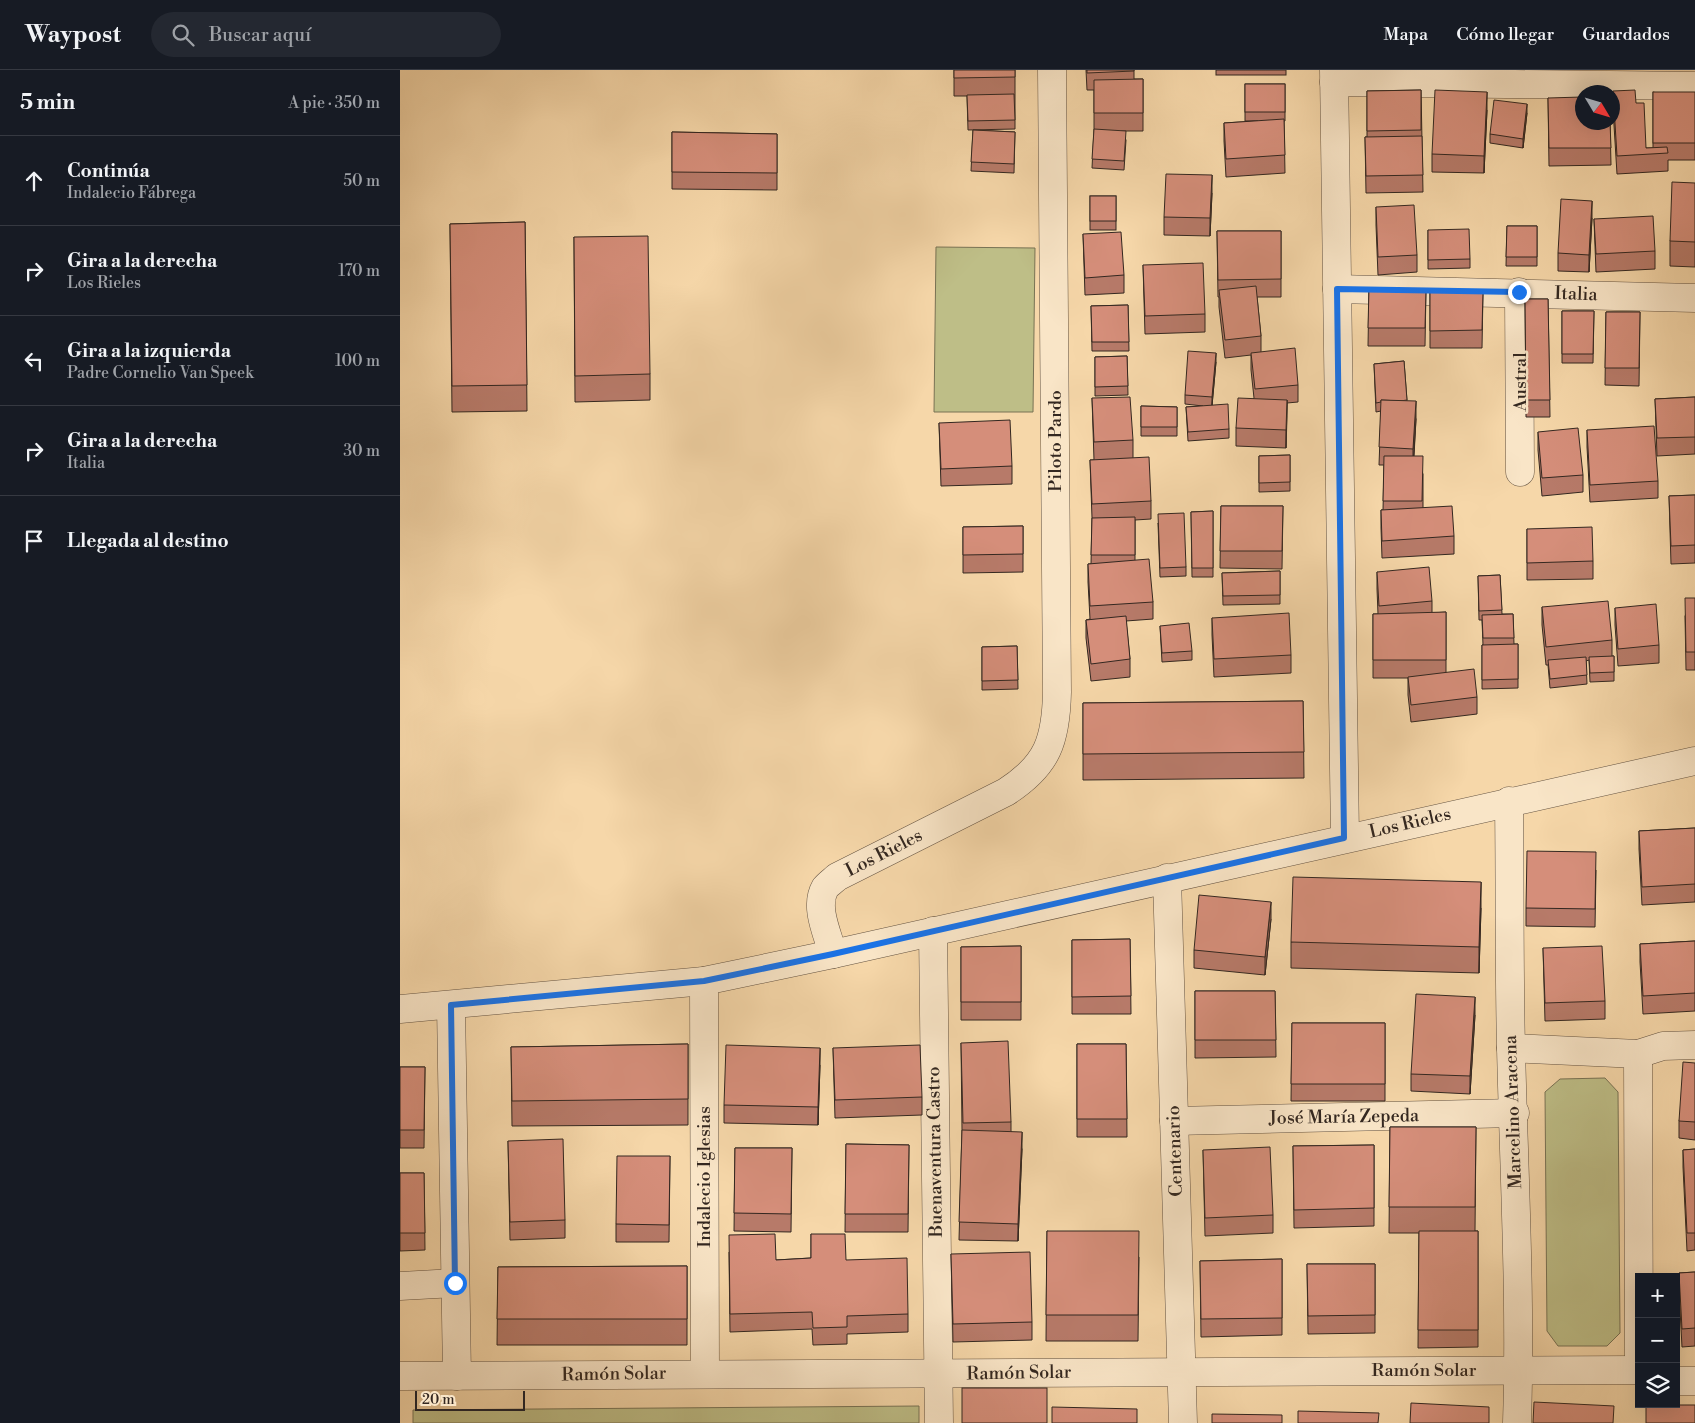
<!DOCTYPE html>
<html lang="es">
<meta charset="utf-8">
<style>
body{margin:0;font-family:"Libre Bodoni",serif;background:#242831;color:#f1f3f6}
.controls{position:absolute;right:15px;bottom:15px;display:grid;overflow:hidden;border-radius:0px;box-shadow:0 5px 20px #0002}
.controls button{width:45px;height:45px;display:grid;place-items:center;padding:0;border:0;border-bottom:1px solid #363941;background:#171b24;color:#f1f3f6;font:25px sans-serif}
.compass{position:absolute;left:1175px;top:15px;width:45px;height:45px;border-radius:50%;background:#171b24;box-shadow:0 5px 20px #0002;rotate:128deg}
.scale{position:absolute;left:15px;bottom:12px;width:110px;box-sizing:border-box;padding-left:5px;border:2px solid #332720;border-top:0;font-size:14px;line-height:18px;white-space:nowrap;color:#332720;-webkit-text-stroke:4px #f9e5c7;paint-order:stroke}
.stop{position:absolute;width:15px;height:15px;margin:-11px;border:4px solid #1a73e8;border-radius:50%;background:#fff}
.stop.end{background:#1a73e8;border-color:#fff;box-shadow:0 1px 5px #0008}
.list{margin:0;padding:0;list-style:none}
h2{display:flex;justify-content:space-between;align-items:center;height:65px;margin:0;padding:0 20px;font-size:21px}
h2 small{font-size:16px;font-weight:400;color:#9ea1a6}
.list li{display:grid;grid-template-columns:32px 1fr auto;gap:15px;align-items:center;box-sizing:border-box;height:90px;padding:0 20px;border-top:1px solid #363941}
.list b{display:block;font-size:19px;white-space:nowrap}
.list p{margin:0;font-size:16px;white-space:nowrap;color:#9ea1a6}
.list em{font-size:16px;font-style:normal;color:#9ea1a6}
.icon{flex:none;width:28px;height:28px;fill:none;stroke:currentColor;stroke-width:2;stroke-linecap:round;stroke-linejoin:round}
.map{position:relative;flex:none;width:1295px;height:1353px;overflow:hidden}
header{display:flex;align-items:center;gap:30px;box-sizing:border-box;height:70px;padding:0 25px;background:#171b24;border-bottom:1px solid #363941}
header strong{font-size:24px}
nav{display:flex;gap:28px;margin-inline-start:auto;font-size:18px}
.search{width:350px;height:45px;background:#242831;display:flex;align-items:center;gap:12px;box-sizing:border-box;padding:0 18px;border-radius:28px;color:#9ea1a6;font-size:19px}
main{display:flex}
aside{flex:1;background:#171b24}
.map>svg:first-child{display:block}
.green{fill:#bebe87;stroke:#787254}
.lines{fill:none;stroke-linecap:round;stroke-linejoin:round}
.street-casing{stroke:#645342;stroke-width:29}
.street{stroke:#f9e5c7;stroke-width:28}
.wall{fill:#b77a69;stroke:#332720}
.shaded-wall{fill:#956355;stroke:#332720}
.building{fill:#d58e7a;stroke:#332720}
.route{stroke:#1a73e8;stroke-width:6}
.labels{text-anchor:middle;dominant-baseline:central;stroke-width:4.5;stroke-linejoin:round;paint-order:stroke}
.street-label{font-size:18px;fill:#332720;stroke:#f9e5c7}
</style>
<header>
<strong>Waypost</strong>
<div class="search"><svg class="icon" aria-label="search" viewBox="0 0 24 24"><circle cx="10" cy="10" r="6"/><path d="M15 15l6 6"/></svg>Buscar aquí</div>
<nav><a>Mapa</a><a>Cómo llegar</a><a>Guardados</a></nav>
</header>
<main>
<aside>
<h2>5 min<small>A pie · 350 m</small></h2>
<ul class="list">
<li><svg class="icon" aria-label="ahead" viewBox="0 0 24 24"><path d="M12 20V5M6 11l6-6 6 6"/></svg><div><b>Continúa</b><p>Indalecio Fábrega</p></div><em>50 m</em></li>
<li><svg class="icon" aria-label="right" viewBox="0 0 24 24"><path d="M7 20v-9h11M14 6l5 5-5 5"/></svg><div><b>Gira a la derecha</b><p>Los Rieles</p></div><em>170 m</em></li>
<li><svg class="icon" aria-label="left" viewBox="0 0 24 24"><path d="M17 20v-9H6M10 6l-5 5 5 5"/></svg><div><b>Gira a la izquierda</b><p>Padre Cornelio Van Speek</p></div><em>100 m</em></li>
<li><svg class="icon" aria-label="right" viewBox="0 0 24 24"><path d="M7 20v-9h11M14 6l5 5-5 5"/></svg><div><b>Gira a la derecha</b><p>Italia</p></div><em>30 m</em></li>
<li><svg class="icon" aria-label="arrive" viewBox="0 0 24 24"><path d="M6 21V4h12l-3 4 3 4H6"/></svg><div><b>Llegada al destino</b></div></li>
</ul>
</aside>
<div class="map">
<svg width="1295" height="1353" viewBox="0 0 1295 1353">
<rect width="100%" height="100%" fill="#f6d7a9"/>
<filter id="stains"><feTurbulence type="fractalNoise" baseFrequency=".004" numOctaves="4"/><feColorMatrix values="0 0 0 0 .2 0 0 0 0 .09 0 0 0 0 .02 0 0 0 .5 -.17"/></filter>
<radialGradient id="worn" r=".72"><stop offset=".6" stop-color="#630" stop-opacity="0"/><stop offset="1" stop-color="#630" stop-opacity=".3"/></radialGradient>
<g class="green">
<path d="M536,177L635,178L633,342H534Z"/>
<path d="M1205,1008L1218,1022L1220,1263L1207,1276H1158L1147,1261L1145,1022L1160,1009Z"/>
<path d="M519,1336V1353H13V1340Z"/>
</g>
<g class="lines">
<defs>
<g id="street">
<path d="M934,0L945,768"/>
<path d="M934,12L1295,16"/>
<path d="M937,219L1295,228"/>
<path d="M1119,222L1120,402"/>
<path d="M1109,731C1110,813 1109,895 1111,978C1114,1103 1121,1228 1117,1353"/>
<path d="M767,808L783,1353"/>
<path d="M533,861L539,1353"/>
<path d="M433,884L1295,691"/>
<path d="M304,911L305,1303"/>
<path d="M51,935L57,1306"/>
<path d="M0,939L304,911L433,884C428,865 414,837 425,818C428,814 434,810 437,807L606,722C648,695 656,670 657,622L652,0"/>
<path d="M1111,978L1238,984L1263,976L1295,975"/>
<path d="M1238,984L1239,1294"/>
<path d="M774,1051L1115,1043"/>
<path d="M0,1216L55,1213"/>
<path d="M0,1306L1239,1300"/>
<path d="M1276,1311H1295"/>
</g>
</defs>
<use href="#street" class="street-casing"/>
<use href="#street" class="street"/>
</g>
<g class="wall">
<path d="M554,0H615V59L568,60L567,26H554Z"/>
<path d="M686,0H734V9H743V61H721L726,70L724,100L692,98L694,59V20H687Z"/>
<rect x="816" y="0" width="70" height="5"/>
<path d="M845,14H885V51H884L885,103L826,107L824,71V53L858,51H845Z"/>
<path d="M1021,20L1023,122L966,123L965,67H967V21Z"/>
<path d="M1213,21L1246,78H1253V22L1295,32V90H1268V101L1217,104L1213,39Z"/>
<path d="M1148,28L1210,52L1211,95L1149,96Z"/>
<path d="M1087,40L1084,103L1032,102V84Z"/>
<path d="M1127,43L1123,78L1090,73V64Z"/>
<path d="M573,60L615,62L614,103L571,101Z"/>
<path d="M272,62L377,64V120L272,119Z"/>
<path d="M1295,113V197L1270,196V171Z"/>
<path d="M812,123L810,166L764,165V147Z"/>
<rect x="690" y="126" width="26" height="34"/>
<path d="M976,137L1017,185V202L978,205L976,155Z"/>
<path d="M1192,148L1189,202L1158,201V183Z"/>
<path d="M1194,149L1255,181V199L1196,202Z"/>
<path d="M125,152L127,341L52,342L50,154Z"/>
<path d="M1107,156H1137V196H1106Z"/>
<path d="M1028,160L1070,189V198L1028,199Z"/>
<path d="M817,161H881V227H857L861,266V282L898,315V332L887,333L886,378L836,376V358L854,328L851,300V285L825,288L819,237V227H818Z"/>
<path d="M683,164L724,205V223L685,225Z"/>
<path d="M174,167L250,304V330L175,332Z"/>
<path d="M743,195L805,244V262L745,264Z"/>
<path d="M969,218L1026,219L1025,276H968Z"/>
<path d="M1030,222H1083L1082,278H1030Z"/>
<path d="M1125,229H1148L1150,347H1126Z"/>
<path d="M728,235L729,281H692L691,236Z"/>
<path d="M1162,241H1194L1193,293H1162Z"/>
<path d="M1206,242H1240L1239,316L1205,315Z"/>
<path d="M727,286L728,325L695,326V287Z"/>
<path d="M1004,291L1007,331L1016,349L1014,386L1023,404V438L1054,466V484L982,488L981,458V440H983L984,395H979L981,341L976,342L974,294Z"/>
<path d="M816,292L812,335L829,359V368L788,371L786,337L803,336L785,334V325Z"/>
<path d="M1295,327V384L1257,386L1255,329Z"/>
<path d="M692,328L733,370V388L751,431V449L735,450V490L753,532V549L726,551L730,589V607L691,611L686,568V550L690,549L688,512V494H691L692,448L690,390H694Z"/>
<path d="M741,336L777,337V366H741Z"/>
<path d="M539,353L612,396V414L541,416Z"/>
<path d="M1187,360L1258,411V428L1190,432L1187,377Z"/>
<path d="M1138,362L1183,405V422L1142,426L1138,380Z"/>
<path d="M890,385V421L859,422V386Z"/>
<path d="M1295,425V493L1271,494L1269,426Z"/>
<path d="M821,436H883L882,499L820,498Z"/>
<path d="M813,441V507H792L791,442Z"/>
<path d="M758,453L786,497V506L760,507Z"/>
<path d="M623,456V502L563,503V457Z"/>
<path d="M1127,459L1193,491V509L1127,510Z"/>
<path d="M880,501V534L823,535L822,503Z"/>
<path d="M977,502L1032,531V543L1046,542V603L1077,627V644L1011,652L1008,625V608H973V544H978L977,519Z"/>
<path d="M1100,505L1102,544H1113L1114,574H1118V618L1082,619V575H1083L1082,550H1079L1078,506Z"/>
<path d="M1295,528V600H1286L1285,546Z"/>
<path d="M1142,537L1212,570V586H1214V611L1190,612L1189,590L1186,591L1187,614L1150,618L1148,595H1146L1142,555Z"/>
<path d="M1215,538L1259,575V593L1218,596L1215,555Z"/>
<path d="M812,548L891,585V603L814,607L812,565Z"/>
<path d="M760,556L792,581V590L762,592Z"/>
<path d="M617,576L618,619L582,620V577Z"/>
<path d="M903,631L904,708L683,710V633Z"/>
<path d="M1295,758V832L1242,835L1239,779V761Z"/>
<path d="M1196,800L1195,857L1126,856V838Z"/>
<path d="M1081,838L1079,903L891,898V872Z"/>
<path d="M871,849L865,905L794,898V880Z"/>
<path d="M730,869L731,944H672V870Z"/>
<path d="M1295,871V941L1243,944L1240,892V874Z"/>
<path d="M621,876V950H561V877Z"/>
<path d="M1143,878L1205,931V949L1145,951Z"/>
<path d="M795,921H875L876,987L795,988Z"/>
<path d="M1075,945L1070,1024L1011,1021V1004Z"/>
<path d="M892,953H985V1031H891Z"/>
<path d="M561,973L611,1052V1061L622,1079L618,1171L559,1170L562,1060Z"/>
<path d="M288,974V1055L112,1056L111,977Z"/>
<path d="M677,974H726L727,1067H677Z"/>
<path d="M433,978L522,1027V1045L435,1048Z"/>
<path d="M1295,993V1070L1279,1068V1051Z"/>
<path d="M420,995L418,1055L324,1053V1035Z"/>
<path d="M0,997H25L24,1078H0Z"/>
<path d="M990,1057H1076L1075,1161H1078V1277L1018,1278L1019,1163H989Z"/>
<path d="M108,1071L165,1150V1168L110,1170Z"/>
<path d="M446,1074L509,1075L508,1162H445Z"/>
<path d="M974,1075V1156L894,1158L893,1076Z"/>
<path d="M335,1078H392L391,1162L334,1161Z"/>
<path d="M1295,1079V1180L1287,1181L1283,1097V1080Z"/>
<path d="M803,1080L873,1145V1163L805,1166Z"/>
<path d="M270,1086L269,1172H216V1154Z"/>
<path d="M0,1103H24L25,1180L0,1181Z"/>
<path d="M647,1161L739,1187L738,1271H646Z"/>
<path d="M411,1164L446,1190L508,1244V1262L447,1264V1274L413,1275L412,1259L330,1262L329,1182L376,1190L411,1188Z"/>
<path d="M551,1184L632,1252V1270L553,1272Z"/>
<path d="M882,1189V1265L801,1267L800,1191Z"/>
<path d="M907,1194H975V1263L908,1264Z"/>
<path d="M287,1196V1275H97L98,1197Z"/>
<path d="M1295,1202V1276L1282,1277L1279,1221V1203Z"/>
</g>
<g class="shaded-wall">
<path d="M1087,22V40L1084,103V86Z"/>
<path d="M1127,34V43L1123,78V69Z"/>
<path d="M812,105V123L810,166V148Z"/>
<path d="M1192,131V148L1189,202V185Z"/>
<path d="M816,283V292L812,336V327Z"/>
<path d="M887,330V347L886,378V360Z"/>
<path d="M1016,331V349L1013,397V379Z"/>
<path d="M1081,812V838L1079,903V877Z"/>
<path d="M871,832V849L865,905V887Z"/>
<path d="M1075,927V945L1070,1024V1006Z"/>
<path d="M420,978V995L418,1055V1037Z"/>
<path d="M622,1062V1079L618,1171V1154Z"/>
</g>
<g class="building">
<path d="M554,0H615V7L554,8Z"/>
<path d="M687,0H734V1L687,3Z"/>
<path d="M743,9V43H694V10Z"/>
<rect x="845" y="14" width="40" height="28"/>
<path d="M1021,20V60L967,61V21Z"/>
<path d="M1035,20L1087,22L1084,86L1032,84Z"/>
<path d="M1235,20L1236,33H1244L1246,78L1267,77L1268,83L1217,86L1213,21Z"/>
<rect x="1253" y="22" width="42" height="51"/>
<path d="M614,24L615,50L568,51L567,25Z"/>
<path d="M1182,27V52H1210L1211,78H1149L1148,28Z"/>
<path d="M1094,30L1127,34L1123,69L1090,64Z"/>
<path d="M884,49L885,85L826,89L824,53Z"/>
<path d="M694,59L726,61L724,91L692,89Z"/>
<path d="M573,60L615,62L614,94L571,92Z"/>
<path d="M272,62L377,64V103L272,102Z"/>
<path d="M1022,66L1023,105L966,106L965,67Z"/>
<path d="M766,104L812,105L810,148L764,147Z"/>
<path d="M1272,112L1295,113V172L1270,171Z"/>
<rect x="690" y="126" width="26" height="25"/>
<path d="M1161,129L1192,131L1189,185L1158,183Z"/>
<path d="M1014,135L1017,185L978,187L976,137Z"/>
<path d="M1253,146L1255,181L1196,184L1194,149Z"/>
<path d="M125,152L127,315L52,316L50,154Z"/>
<path d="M1107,156H1137V187H1106Z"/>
<path d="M1069,159L1070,189L1028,190V160Z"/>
<path d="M817,161H881V209L818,210Z"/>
<path d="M721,162L724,205L685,208L683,164Z"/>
<path d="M248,166L250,304L175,306L174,167Z"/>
<path d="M803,193L805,244L745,246L743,195Z"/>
<path d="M856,216L861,266L825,270L819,220Z"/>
<path d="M969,218L1026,219L1025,258H968Z"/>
<path d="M1030,222H1083L1082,260L1030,261Z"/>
<path d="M1125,229H1148L1150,330H1126Z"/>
<path d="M728,235L729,272H692L691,236Z"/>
<path d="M1162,241H1194L1193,284H1162Z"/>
<path d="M1206,242H1240L1239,298H1205Z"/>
<path d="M895,278L898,315L855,319L851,283Z"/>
<path d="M788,281L816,283L812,327L785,325Z"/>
<path d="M727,286L728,316L695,317V287Z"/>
<path d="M1004,291L1007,330L1000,331L981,330V332L976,333L974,294Z"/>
<path d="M730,327L733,370L694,372L692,328Z"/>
<path d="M1295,327V367L1257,368L1255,329Z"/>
<path d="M838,328L887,330L886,360L836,358Z"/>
<path d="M981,330L1016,331L1013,379L979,377Z"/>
<path d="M828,334L829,359L788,362L786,337Z"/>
<path d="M741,336L777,337V357H741Z"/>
<path d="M610,350L612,396L541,399L539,353Z"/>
<path d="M1254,356L1258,411L1190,415L1187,360Z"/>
<path d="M1178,358L1183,405L1142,408L1138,362Z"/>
<path d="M890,385V412L859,413V386Z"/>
<path d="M984,386H1023L1022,431H983Z"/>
<path d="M749,387L751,431L692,434L690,390Z"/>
<path d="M1295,425V475L1271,476L1269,426Z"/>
<path d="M821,436H883L882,481H820Z"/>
<path d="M1052,436L1054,466L982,471L981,440Z"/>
<path d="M813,441V498H792L791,442Z"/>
<path d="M784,443L786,497L760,498L758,444Z"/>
<path d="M735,447V485H691L692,448Z"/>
<path d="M623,456V484L563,485V457Z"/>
<path d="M1192,457L1193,491L1127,493V459Z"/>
<path d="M749,489L753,532L690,536L688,494Z"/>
<path d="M1029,497L1032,531L979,536L977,502Z"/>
<path d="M880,501V525L823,526L822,503Z"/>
<path d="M1100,505L1102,540L1079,541L1078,506Z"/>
<path d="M1285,528H1295V582H1286Z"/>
<path d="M1208,531L1212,570L1146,577L1142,537Z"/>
<path d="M1256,534L1259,575L1218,579L1215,538Z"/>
<path d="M1046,542V590H973V544Z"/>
<path d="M889,543L891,585L814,589L812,548Z"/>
<path d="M1113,544L1114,568H1083L1082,545Z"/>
<path d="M726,546L730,589L691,594L686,550Z"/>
<path d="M789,553L792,581L762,583L760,556Z"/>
<path d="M1118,574V609L1082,610V575Z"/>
<path d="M617,576L618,610L582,611V577Z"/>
<path d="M1214,586V602L1190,603L1189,587Z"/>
<path d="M1186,587L1187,605L1150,609L1148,590Z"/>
<path d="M1074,599L1077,627L1011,635L1008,607Z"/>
<path d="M903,631L904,682L683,684V633Z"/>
<path d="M1295,758V814L1242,817L1239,761Z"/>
<path d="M1127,781L1196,782L1195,839L1126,838Z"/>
<path d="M893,807L1081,812L1079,877L891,872Z"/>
<path d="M799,825L871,832L865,887L794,880Z"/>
<path d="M730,869L731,926L672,927V870Z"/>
<path d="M1295,871V923L1243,926L1240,874Z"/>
<path d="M621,876V932H561V877Z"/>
<path d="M1202,876L1205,931L1145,933L1143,878Z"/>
<path d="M795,921H875L876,970H795Z"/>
<path d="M1016,924L1075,927L1070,1006L1011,1004Z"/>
<path d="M892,953H985V1014H891Z"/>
<path d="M608,971L611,1052L563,1053L561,973Z"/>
<path d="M288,974V1029L112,1031L111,977Z"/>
<path d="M677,974H726L727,1049H677Z"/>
<path d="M326,975L420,978L418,1037L324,1035Z"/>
<path d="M520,975L522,1027L435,1030L433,978Z"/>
<path d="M1283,992L1295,993V1052L1279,1051Z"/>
<path d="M0,997H25L24,1060H0Z"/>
<path d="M990,1057H1076L1075,1137H989Z"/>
<path d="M562,1060L622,1062L618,1154L559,1152Z"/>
<path d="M163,1069L165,1150L110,1152L108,1071Z"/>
<path d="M446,1074L509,1075L508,1144H445Z"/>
<path d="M974,1075V1138L894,1140L893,1076Z"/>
<path d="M870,1077L873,1145L805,1148L803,1080Z"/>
<path d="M335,1078H392L391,1144L334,1143Z"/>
<path d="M1295,1079V1163H1287L1283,1080Z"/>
<path d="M217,1086H270L269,1155L216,1154Z"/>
<path d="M0,1103H24L25,1163H0Z"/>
<path d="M647,1161H739L738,1245H646Z"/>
<path d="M1019,1161H1078V1260H1018Z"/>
<path d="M375,1164L376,1190L411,1188V1164H445L446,1190L507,1188L508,1244L447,1246V1257L413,1258L412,1242L330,1244L329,1165Z"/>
<path d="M630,1182L632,1252L553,1254L551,1184Z"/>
<path d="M882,1189V1248L801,1249L800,1191Z"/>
<path d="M907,1194H975V1245L908,1246Z"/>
<path d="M287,1196V1249H97L98,1197Z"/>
<path d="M1295,1202V1258L1282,1259L1279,1203Z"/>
<rect x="562" y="1318" width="85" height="35"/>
<path d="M1134,1332L1214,1336L1213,1353H1133Z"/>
<path d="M1011,1333L1089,1337V1353H1010Z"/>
<rect x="1246" y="1335" width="49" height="18"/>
<path d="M652,1337L737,1339V1353H652Z"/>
<path d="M898,1341L979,1343L978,1353H898Z"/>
<path d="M812,1344L882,1345V1353H812Z"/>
</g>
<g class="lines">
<path class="route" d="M55,1213L51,935L304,911L433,884L944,768L937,219L1119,222"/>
</g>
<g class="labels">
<g class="street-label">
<text transform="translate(1176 224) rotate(2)">Italia</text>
<text transform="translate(1120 312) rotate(-90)">Austral</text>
<text transform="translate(655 371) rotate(-90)">Piloto Pardo</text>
<text transform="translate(1010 753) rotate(-13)">Los Rieles</text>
<text transform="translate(484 783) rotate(-27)">Los Rieles</text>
<text transform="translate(1113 1042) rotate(-92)">Marcelino Aracena</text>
<text transform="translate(944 1047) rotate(-1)">José María Zepeda</text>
<text transform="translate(775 1081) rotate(-92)">Centenario</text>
<text transform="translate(535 1082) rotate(-91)">Buenaventura Castro</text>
<text transform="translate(304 1107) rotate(-90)">Indalecio Iglesias</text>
<text x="1024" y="1300">Ramón Solar</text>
<text transform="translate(619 1303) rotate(-1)">Ramón Solar</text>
<text transform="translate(214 1304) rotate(-1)">Ramón Solar</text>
</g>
</g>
<rect width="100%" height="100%" filter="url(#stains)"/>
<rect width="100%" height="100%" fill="url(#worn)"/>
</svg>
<div class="controls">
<button>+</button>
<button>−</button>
<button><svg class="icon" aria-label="layers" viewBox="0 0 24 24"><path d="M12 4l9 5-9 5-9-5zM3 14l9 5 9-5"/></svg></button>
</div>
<svg class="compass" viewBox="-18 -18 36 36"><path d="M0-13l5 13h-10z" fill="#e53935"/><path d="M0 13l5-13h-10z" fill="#9ea1a6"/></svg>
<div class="scale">20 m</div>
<div class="stop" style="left:55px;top:1213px"></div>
<div class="stop end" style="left:1119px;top:222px"></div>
</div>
</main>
